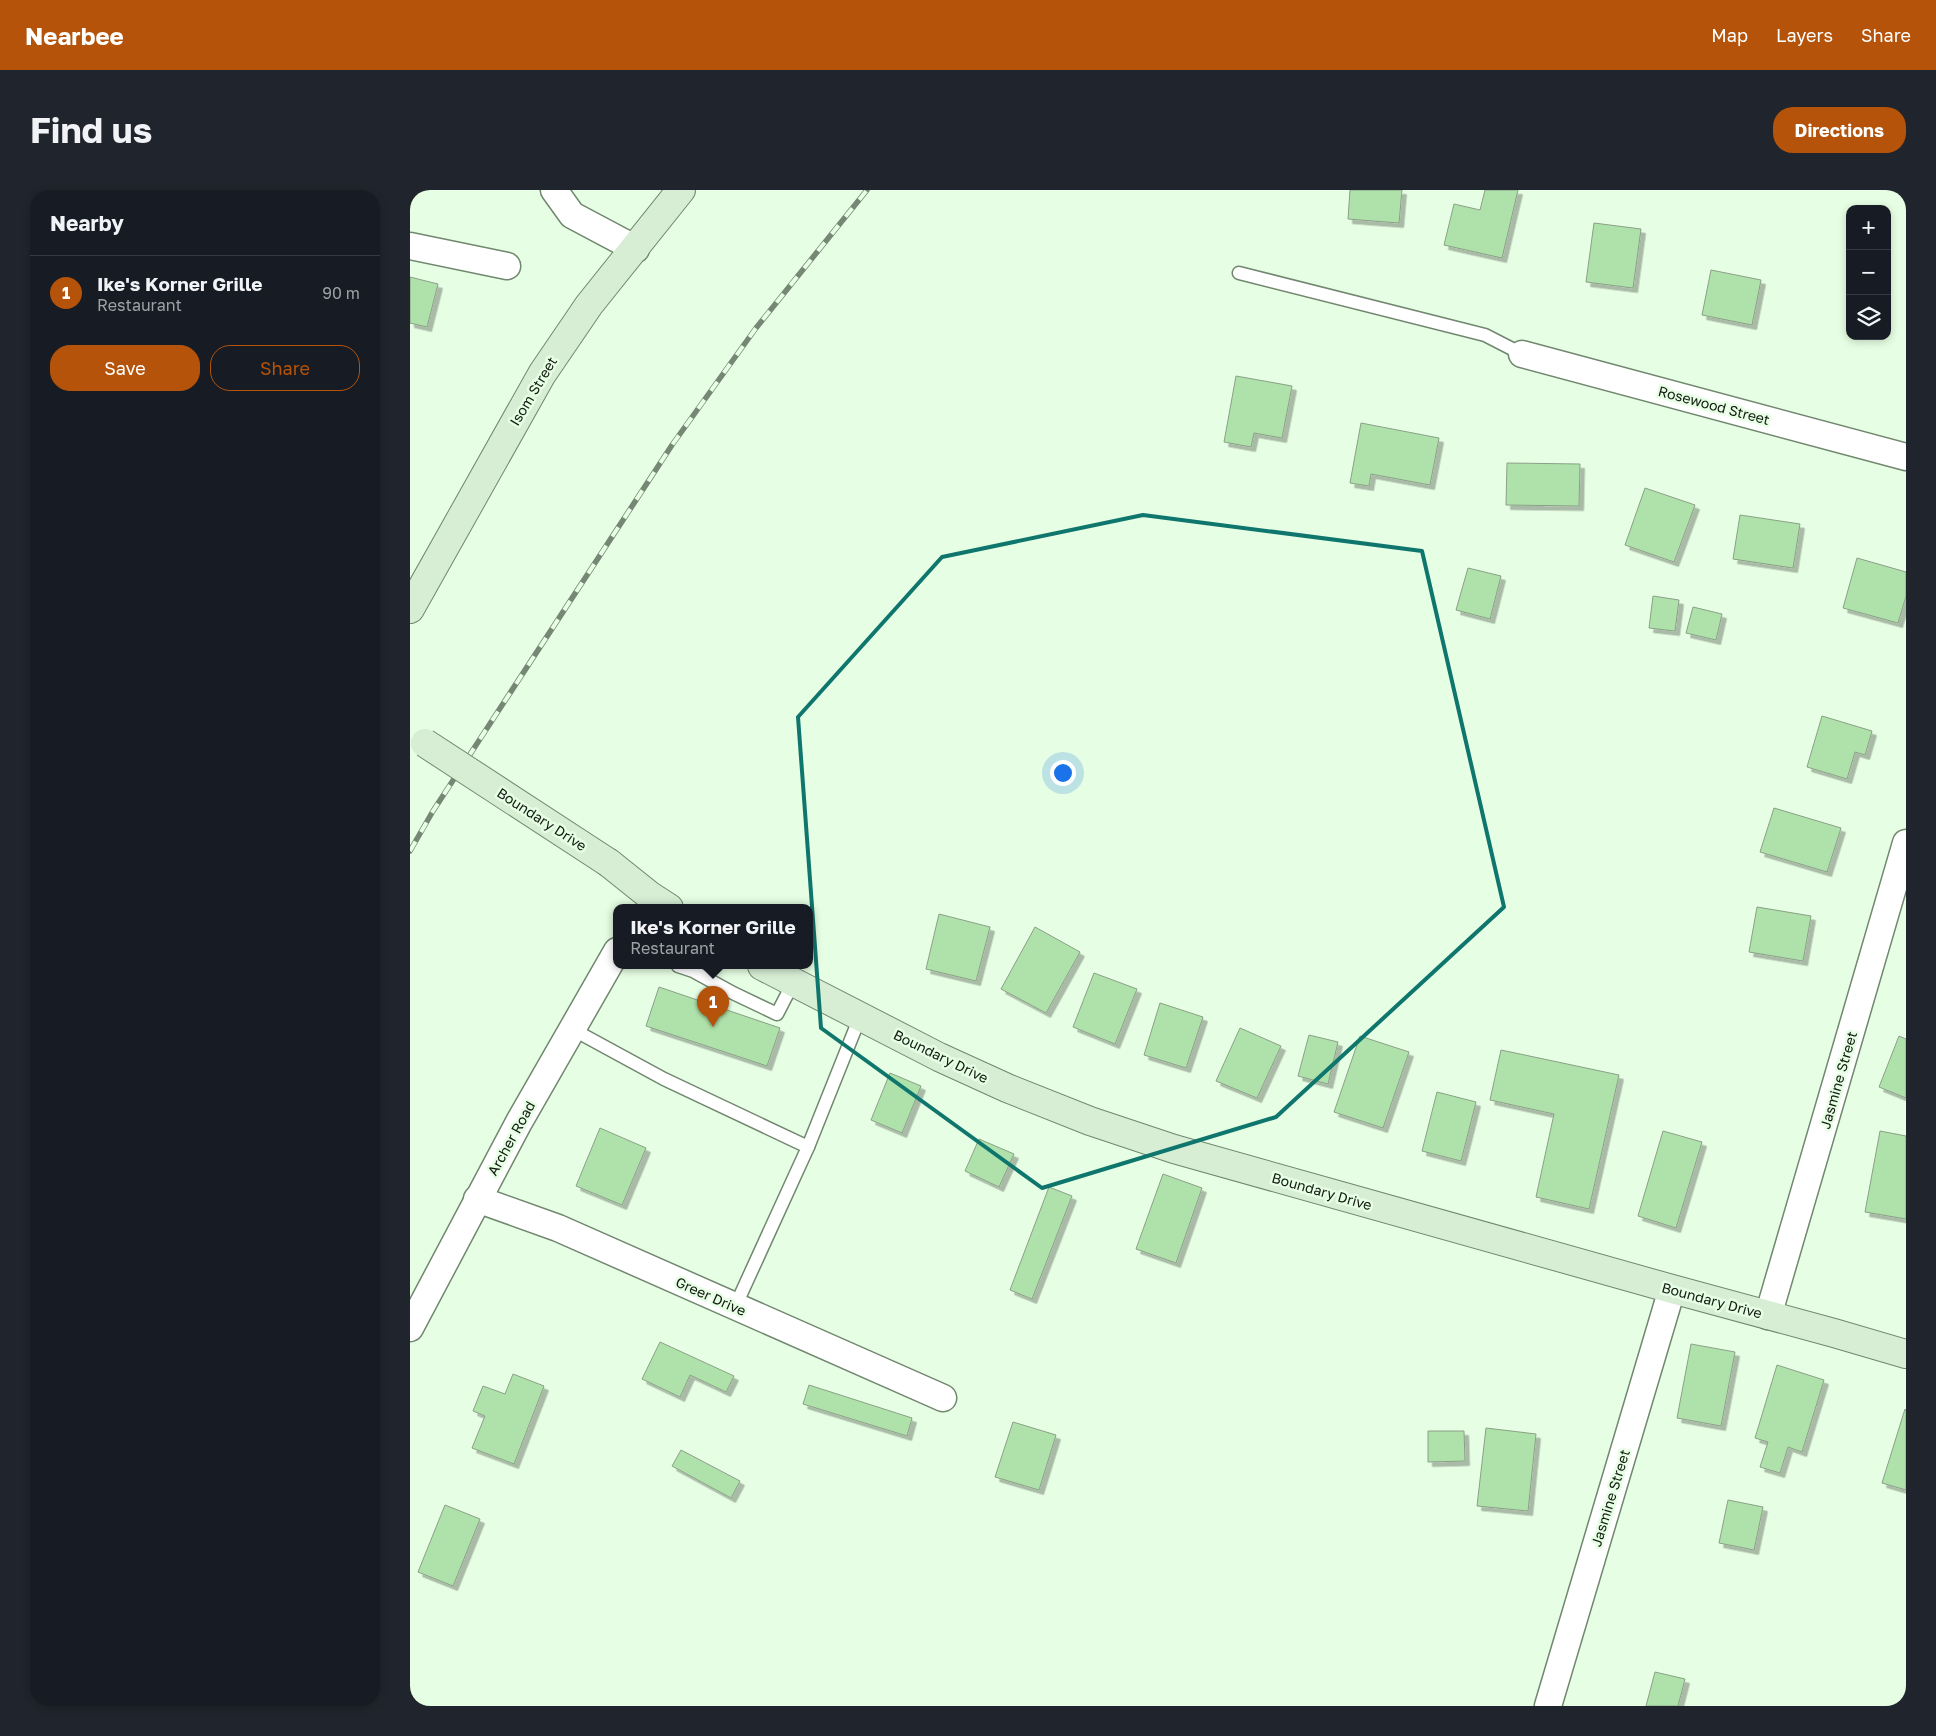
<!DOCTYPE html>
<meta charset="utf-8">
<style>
body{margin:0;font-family:"Golos Text",sans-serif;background:#20242c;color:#f1f3f6}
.controls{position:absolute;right:15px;top:15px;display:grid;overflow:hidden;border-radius:10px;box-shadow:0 2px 8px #0003}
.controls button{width:45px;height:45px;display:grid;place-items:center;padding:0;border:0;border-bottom:1px solid #363941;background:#171b24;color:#f1f3f6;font:25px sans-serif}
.you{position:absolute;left:652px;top:582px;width:18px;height:18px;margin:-12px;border:4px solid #fff;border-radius:50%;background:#1a73e8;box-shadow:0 0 0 8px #1a73e833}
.badge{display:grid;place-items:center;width:32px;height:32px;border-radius:50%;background:#b45309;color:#fff;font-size:16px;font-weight:700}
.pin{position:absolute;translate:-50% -41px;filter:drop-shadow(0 1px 2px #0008)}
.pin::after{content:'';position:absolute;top:26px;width:18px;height:15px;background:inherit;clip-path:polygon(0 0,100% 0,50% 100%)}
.popup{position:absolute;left:203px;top:714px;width:200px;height:65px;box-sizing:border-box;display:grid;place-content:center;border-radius:10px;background:#171b24;filter:drop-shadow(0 1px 4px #0005);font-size:16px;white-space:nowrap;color:#9ea1a6}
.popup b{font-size:19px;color:#f1f3f6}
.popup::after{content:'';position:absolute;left:50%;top:100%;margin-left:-10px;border:10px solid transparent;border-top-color:#171b24}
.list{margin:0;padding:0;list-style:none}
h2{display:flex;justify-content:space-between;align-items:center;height:65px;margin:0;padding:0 20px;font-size:21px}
h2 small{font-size:16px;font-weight:400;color:#9ea1a6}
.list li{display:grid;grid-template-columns:32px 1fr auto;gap:15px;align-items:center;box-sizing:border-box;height:75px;padding:0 20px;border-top:1px solid #363941}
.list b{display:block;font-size:19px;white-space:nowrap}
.list p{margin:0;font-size:16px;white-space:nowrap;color:#9ea1a6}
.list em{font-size:16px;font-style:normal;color:#9ea1a6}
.actions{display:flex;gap:10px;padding:15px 20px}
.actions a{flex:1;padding:11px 0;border:1px solid #b45309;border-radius:20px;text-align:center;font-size:18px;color:#b45309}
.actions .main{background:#b45309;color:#fff}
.icon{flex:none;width:28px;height:28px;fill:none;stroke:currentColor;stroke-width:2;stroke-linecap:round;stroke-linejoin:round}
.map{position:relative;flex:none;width:1496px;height:1516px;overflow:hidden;border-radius:20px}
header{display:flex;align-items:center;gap:30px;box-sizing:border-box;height:70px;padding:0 25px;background:#b45309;color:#fff}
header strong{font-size:24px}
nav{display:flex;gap:28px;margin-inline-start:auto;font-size:18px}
.intro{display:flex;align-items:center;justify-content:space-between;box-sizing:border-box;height:120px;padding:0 30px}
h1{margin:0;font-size:35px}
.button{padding:12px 22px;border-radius:20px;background:#b45309;color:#fff;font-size:18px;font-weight:700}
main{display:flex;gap:30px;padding:0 30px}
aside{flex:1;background:#171b24;border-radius:20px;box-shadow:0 2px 8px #0003}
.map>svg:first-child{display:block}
.building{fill:#afe2aa;stroke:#8aa087;filter:url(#shadow)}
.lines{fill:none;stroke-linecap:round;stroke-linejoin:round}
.lane-casing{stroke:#71876f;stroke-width:15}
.street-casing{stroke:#71876f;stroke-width:29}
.secondary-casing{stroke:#71876f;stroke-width:30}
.lane{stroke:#fff;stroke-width:12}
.street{stroke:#fff;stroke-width:26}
.secondary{stroke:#d7eed5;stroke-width:28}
.rail-casing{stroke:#778775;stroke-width:5.5}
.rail{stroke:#e6fee3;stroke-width:4;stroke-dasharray:11;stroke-linecap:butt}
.secondary-bridge-casing{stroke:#71876f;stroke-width:30;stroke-linecap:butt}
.secondary-bridge{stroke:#d7eed5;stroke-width:28}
.marked{fill:none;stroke:#0f766e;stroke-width:4;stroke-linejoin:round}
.labels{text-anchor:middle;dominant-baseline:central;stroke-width:5;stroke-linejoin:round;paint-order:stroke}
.street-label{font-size:14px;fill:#121a11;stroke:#e6fee3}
</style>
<header>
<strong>Nearbee</strong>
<nav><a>Map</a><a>Layers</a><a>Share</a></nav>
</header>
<div class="intro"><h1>Find us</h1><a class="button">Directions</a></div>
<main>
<aside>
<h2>Nearby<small></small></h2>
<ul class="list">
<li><span class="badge">1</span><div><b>Ike's Korner Grille</b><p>Restaurant</p></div><em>90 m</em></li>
</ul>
<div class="actions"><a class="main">Save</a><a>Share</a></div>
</aside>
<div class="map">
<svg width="1496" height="1516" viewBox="0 0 1496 1516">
<defs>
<filter id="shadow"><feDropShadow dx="4.5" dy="4.5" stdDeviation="0" flood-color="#0004"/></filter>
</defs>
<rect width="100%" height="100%" fill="#e6fee3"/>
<g class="building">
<path d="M940,0H992L989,33L938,29Z"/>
<path d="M1075,0H1108L1092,68L1034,55L1044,14L1070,20Z"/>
<path d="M1184,33L1231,39L1223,98L1176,92Z"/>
<path d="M1301,80L1351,90L1342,135L1292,125Z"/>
<path d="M0,87L28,94L17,137L0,133Z"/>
<path d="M826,186L882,196L872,248L844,243L841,257L814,252Z"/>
<path d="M951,233L1029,248L1020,295L961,284L959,296L940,293Z"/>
<path d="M1097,273L1170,274L1169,316L1096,315Z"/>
<path d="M1235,298L1285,315L1264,372L1215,355Z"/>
<path d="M1330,325L1390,334L1383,378L1323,369Z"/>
<path d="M1447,368L1496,382V406L1488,433L1433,418Z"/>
<path d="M1058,378L1091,386L1080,429L1046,420Z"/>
<path d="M1243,406L1269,410L1265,441L1239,438Z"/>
<path d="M1283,417L1312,424L1306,450L1276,443Z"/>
<path d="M1412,526L1462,541L1455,565L1445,562L1437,589L1397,577Z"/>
<path d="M1364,618L1431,638L1417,682L1350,662Z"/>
<path d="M1347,717L1401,726L1393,771L1339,762Z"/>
<path d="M529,724L580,737L566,791L516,779Z"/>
<path d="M625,737L670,762L636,823L591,799Z"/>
<path d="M684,783L727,799L705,854L663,837Z"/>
<path d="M249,797L370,838L357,876L236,836Z"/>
<path d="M750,813L793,827L776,878L734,865Z"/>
<path d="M830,838L871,856L847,908L806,891Z"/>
<path d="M899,845L928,852L918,894L888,886Z"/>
<path d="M950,846L999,862L973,938L924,922Z"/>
<path d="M1489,846L1496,849V908L1469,897Z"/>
<path d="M1091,860L1209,885L1179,1019L1126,1007L1144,924L1080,910Z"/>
<path d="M480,883L511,896L492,943L461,930Z"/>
<path d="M1027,902L1066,912L1051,971L1012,961Z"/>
<path d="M190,938L236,958L212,1015L166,996Z"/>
<path d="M1253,941L1292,952L1266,1038L1228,1026Z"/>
<path d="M1470,941L1496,946V1029L1455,1022Z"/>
<path d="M569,949L604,964L589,997L555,981Z"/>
<path d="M753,984L792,998L766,1073L726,1059Z"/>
<path d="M639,997L662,1006L622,1109L600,1100Z"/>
<path d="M250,1152L324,1186L316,1202L280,1185L270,1207L232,1189Z"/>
<path d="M1281,1154L1325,1162L1311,1236L1267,1228Z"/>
<path d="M1367,1175L1414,1190L1392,1262L1378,1257L1370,1283L1350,1277L1358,1252L1345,1248Z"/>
<path d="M103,1184L134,1196L104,1274L62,1258L75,1226L63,1221L73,1196L95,1204Z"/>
<path d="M399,1195L502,1228L497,1246L393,1214Z"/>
<path d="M1495,1219L1496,1220V1300L1472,1293Z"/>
<path d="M603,1232L646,1245L629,1300L585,1287Z"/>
<path d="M1076,1238L1126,1244L1118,1321L1067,1316Z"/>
<path d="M1018,1241H1054L1055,1271L1018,1272Z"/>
<path d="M271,1260L330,1291L321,1308L262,1276Z"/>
<path d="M1318,1310L1353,1317L1344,1360L1309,1353Z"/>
<path d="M35,1315L70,1329L43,1396L8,1382Z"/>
<path d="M1245,1482L1275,1489L1268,1516H1236Z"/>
</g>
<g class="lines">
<defs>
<g id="lane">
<path d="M829,83L1075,145L1112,164"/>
<path d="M268,776L283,781L323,803L367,824L383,793"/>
<path d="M162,839L254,889L398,957L325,1117"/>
<path d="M398,957L450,827"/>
</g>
<g id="street">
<path d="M144,0L162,25L226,59"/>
<path d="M0,56L97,76"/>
<path d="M1112,164L1496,267"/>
<path d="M67,1009L148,1038L533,1208"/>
<path d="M1358,1126L1496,653"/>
<path d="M0,1138L109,932L207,761"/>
<path d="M1138,1516L1262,1099"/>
</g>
<g id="secondary">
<path d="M0,419L132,184L179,115L271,0"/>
<path d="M199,673L239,705L259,718"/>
<path d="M352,776L529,867L597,898L680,931L764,959L1262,1099L1424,1143L1496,1164"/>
</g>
</defs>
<use href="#lane" class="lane-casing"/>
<use href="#street" class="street-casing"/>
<use href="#secondary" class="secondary-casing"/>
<use href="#lane" class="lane"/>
<use href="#street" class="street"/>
<use href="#secondary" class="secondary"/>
<defs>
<path id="rail" d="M0,661L23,621L262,255L346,138L457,0"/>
</defs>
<use href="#rail" class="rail-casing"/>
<use href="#rail" class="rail"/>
<defs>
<path id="secondary-bridge" d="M15,553L199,673"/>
</defs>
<use href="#secondary-bridge" class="secondary-bridge-casing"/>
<use href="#secondary-bridge" class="secondary-bridge"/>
</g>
<path class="marked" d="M733,325L1012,361L1094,717L866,927L632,998L411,838L388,527L532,367Z"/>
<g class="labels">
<g class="street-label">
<text transform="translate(123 201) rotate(-59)">Isom Street</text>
<text transform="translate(1304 215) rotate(15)">Rosewood Street</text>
<text transform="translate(132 629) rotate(33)">Boundary Drive</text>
<text transform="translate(531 866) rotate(26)">Boundary Drive</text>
<text transform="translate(1428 890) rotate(-74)">Jasmine Street</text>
<text transform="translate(101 948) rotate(-61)">Archer Road</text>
<text transform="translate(912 1001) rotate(16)">Boundary Drive</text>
<text transform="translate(301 1106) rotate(24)">Greer Drive</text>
<text transform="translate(1302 1110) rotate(15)">Boundary Drive</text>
<text transform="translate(1200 1308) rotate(-73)">Jasmine Street</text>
</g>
</g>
</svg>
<div class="controls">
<button>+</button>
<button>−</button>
<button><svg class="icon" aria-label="layers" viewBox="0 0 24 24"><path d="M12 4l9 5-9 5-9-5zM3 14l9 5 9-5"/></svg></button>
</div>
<div class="you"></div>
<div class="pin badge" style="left:303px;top:837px">1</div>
<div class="popup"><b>Ike's Korner Grille</b>Restaurant</div>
</div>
</main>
